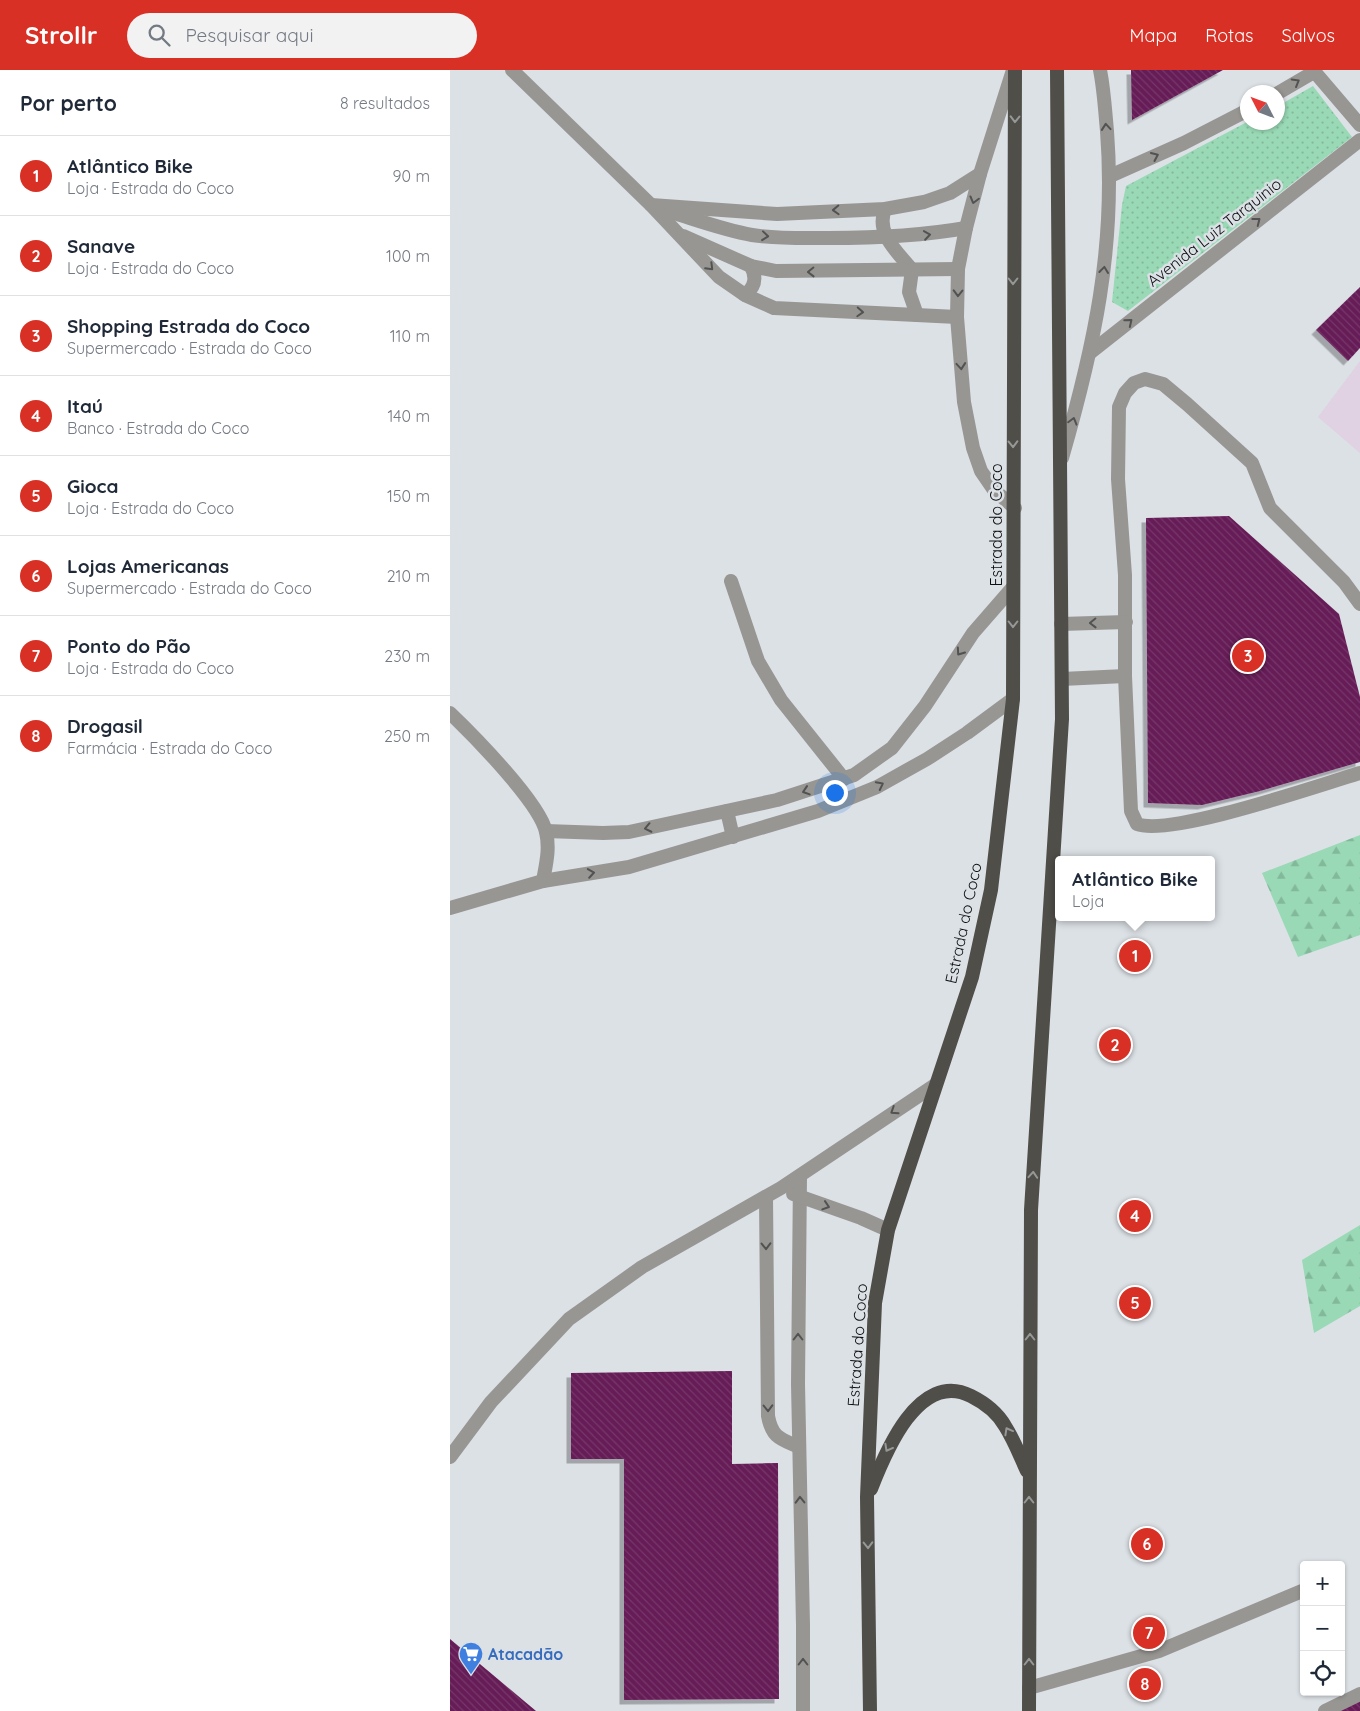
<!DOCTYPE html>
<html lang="pt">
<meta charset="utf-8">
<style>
body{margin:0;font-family:Quicksand,sans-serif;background:#f2f2f3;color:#1f2937}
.controls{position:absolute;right:15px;bottom:15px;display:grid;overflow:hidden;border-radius:5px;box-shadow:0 1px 4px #0004}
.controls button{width:45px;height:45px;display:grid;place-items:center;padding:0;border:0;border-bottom:1px solid #e0e1e3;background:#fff;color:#1f2937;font:25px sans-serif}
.compass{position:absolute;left:790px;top:15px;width:45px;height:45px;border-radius:50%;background:#fff;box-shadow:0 1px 4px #0004;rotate:312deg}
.you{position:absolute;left:384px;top:722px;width:18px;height:18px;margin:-12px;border:4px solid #fff;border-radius:50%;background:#1a73e8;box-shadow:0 0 0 8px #1a73e833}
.badge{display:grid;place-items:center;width:32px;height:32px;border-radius:50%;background:#d93025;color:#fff;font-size:16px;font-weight:700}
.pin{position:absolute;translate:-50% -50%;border:2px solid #fff;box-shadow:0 1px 5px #0006}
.popup{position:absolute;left:605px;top:786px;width:160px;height:65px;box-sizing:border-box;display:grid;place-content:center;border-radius:5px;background:#fff;filter:drop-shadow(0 1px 4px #0005);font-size:16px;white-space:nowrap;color:#747a83}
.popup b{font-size:19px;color:#1f2937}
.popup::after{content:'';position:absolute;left:50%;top:100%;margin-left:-10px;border:10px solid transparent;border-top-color:#fff}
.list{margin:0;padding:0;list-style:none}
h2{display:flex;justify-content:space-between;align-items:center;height:65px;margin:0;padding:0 20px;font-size:21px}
h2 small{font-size:16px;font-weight:400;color:#747a83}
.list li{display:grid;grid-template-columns:32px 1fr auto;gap:15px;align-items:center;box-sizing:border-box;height:80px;padding:0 20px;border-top:1px solid #e0e1e3}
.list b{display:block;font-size:19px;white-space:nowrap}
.list p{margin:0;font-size:16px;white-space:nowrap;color:#747a83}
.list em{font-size:16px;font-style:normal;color:#747a83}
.icon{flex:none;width:28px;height:28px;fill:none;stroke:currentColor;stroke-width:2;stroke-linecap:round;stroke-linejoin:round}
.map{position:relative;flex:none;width:910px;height:1641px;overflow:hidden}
header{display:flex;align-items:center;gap:30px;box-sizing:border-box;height:70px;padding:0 25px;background:#d93025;color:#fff}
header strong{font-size:24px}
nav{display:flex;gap:28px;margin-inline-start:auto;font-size:18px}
.search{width:350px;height:45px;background:#f2f2f3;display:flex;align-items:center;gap:12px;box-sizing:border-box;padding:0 18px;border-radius:28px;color:#747a83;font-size:19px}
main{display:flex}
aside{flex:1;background:#fff}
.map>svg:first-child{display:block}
.commercial{fill:#e0d1e3}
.forest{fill:url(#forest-firs)}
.park{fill:url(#park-dots)}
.building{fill:url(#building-back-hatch);filter:url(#shadow)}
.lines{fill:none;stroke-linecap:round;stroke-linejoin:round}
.service{stroke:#979693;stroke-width:14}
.minor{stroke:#979693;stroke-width:14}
.tertiary{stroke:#979693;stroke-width:14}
.trunk{stroke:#504e49;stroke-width:14}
.oneway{stroke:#525252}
.oneway2{stroke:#969898}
.labels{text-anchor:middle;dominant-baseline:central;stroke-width:5;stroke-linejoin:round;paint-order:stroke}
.street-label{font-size:16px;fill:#0d0f11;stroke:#dce1e6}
.shop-label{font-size:16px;font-weight:bold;fill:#366cbe;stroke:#dce1e6;text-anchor:start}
</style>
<header>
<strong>Strollr</strong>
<div class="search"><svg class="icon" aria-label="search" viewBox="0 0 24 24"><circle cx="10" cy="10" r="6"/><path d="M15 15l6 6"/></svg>Pesquisar aqui</div>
<nav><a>Mapa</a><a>Rotas</a><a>Salvos</a></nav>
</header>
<main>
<aside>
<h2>Por perto<small>8 resultados</small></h2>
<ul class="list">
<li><span class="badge">1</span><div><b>Atlântico Bike</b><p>Loja · Estrada do Coco</p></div><em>90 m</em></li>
<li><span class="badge">2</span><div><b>Sanave</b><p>Loja · Estrada do Coco</p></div><em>100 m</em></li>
<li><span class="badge">3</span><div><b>Shopping Estrada do Coco</b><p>Supermercado · Estrada do Coco</p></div><em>110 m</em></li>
<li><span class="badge">4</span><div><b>Itaú</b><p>Banco · Estrada do Coco</p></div><em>140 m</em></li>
<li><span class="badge">5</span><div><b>Gioca</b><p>Loja · Estrada do Coco</p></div><em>150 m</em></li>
<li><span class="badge">6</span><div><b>Lojas Americanas</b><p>Supermercado · Estrada do Coco</p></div><em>210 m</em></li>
<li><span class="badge">7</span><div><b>Ponto do Pão</b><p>Loja · Estrada do Coco</p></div><em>230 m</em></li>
<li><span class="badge">8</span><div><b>Drogasil</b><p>Farmácia · Estrada do Coco</p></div><em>250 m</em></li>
</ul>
</aside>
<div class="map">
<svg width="910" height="1641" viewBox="0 0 910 1641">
<defs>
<pattern id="forest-firs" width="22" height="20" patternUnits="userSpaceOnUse" patternTransform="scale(1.25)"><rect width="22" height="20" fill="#99d9b5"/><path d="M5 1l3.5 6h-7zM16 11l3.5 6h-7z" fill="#83b99b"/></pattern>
<pattern id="park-dots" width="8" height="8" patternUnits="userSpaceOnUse" patternTransform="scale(1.25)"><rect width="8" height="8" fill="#99d9b5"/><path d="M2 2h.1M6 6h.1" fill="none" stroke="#83b99b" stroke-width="1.8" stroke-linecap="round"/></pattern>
<pattern id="building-back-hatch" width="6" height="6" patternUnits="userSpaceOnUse" patternTransform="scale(1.25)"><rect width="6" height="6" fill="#661a56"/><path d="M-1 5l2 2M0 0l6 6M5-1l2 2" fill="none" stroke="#76396a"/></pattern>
<filter id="shadow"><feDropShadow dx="-4.5" dy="4.5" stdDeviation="0" flood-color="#0004"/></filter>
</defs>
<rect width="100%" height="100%" fill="#dce1e6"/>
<path class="commercial" d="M910,291V383L868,347Z"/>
<g class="forest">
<path d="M910,765V865L848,887L812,803Z"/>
<path d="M910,1155V1236L864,1263L852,1190Z"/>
</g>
<path class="park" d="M863,16L902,67L678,241L662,232L672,135L676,116L797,52H828V36Z"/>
<g class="building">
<path d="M681,0H773L682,50Z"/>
<path d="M910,217V278L898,291L866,260Z"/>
<path d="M779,446L889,544L910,627V692L810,721L752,735L698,733L696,448Z"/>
<path d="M282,1301V1394L328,1393L329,1629L174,1630V1389H121V1303Z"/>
<path d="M0,1569L86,1641H0Z"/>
<path d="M910,1629V1641H886Z"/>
</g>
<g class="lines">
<g class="service">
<path d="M201,135L327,144L435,139L474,132L500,123L530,104"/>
<path d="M435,139C425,164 448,182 462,200"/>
<path d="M221,142C247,150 274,160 302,165C327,169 353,168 379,168C425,168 470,166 516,158"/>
<path d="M281,511L308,591L331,630L394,709"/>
<path d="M910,534L894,512L820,438L802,393L737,334L713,314L695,309L684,313L675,323L669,337L668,409L675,505V606L681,741L687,754C720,767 869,715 910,703"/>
<path d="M611,554L676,552"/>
<path d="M612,609L675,606"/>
<path d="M350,1106L348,1314L353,1555V1641"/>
<path d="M343,1124L411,1148L438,1160"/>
<path d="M316,1127L318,1346C322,1368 331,1369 349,1377"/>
<path d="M0,1387L41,1332L119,1249L192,1197L331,1118L485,1015"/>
<path d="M579,1618L709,1581L852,1521"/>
<path d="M875,1641L910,1624"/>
</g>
<g class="minor">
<path d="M62,0L201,135L269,207L295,225L324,238L507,247"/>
<path d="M563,0L530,104L516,158L508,199L507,247L514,332L523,378L531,401L544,420L565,438"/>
<path d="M233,166L301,196L326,201L508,199"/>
<path d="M462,200L459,222L467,245"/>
<path d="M295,225C305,217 307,208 301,196"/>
<path d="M0,643C23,665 90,733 96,762C100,779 96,794 93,811"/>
<path d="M277,741L283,767"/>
<path d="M96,761L153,763L179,762L327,730L404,705L442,678L475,636L523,563L563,517"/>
<path d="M0,838L93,811L179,797L368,741L427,717L477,689L517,663L563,629"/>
</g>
<g class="tertiary">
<path d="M863,0L910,55"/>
<path d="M828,23L864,2"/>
<path d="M660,106L734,73L798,40"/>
<path d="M641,282L910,70"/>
<path d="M612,388C644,277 666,177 657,61C655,40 654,20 650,0"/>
</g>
<g class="trunk">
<path d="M421,1419C435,1383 469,1299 521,1326C535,1333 547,1342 555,1356C564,1370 570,1386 577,1401"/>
<path d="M420,1641L417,1427L425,1233L438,1160L522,907L541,820L563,629L565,0"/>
<path d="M579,1641L581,1140L612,649L607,0"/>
</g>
</g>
<defs><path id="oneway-chevron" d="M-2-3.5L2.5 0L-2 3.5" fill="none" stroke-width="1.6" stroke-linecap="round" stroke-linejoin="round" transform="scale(1.25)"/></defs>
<g class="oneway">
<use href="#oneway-chevron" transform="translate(846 12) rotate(-30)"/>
<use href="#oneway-chevron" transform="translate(656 57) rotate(-95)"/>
<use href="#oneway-chevron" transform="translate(705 86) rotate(-24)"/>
<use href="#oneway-chevron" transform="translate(524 130) rotate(105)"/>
<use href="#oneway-chevron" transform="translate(386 140) rotate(178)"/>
<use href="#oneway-chevron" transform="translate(807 151) rotate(-38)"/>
<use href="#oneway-chevron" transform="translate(477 165) rotate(-8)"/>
<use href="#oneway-chevron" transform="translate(315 166) rotate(6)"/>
<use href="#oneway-chevron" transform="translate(260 197) rotate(45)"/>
<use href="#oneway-chevron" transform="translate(654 200) rotate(-83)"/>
<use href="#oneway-chevron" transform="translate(361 202) rotate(179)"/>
<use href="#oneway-chevron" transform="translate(508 223) rotate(91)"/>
<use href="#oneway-chevron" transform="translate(410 242) rotate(3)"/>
<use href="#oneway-chevron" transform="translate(679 252) rotate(-39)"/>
<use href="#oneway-chevron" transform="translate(511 296) rotate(85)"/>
<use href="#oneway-chevron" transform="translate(623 351) rotate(-74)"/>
<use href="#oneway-chevron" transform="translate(643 553) rotate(179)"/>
<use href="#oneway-chevron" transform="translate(510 582) rotate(125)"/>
<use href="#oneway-chevron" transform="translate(430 715) rotate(-27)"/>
<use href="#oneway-chevron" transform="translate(356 721) rotate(162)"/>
<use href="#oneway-chevron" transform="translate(198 758) rotate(168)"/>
<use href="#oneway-chevron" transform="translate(141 803) rotate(-9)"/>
<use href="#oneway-chevron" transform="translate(444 1041) rotate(147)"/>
<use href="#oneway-chevron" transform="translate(376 1136) rotate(18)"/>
<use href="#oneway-chevron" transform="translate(316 1176) rotate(89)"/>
<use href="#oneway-chevron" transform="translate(348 1267) rotate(-90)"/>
<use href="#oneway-chevron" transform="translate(318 1338) rotate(89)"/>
<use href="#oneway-chevron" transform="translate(350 1430) rotate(-91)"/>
<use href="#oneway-chevron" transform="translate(353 1592) rotate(-90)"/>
</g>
<g class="oneway2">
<use href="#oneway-chevron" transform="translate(565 49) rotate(91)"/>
<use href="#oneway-chevron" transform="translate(563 211) rotate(90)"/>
<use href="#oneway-chevron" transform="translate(563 374) rotate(89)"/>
<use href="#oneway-chevron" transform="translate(563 554) rotate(90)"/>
<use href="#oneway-chevron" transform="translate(583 1105) rotate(-86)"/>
<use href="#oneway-chevron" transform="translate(580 1267) rotate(-90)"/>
<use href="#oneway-chevron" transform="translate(558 1361) rotate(-119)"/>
<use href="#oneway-chevron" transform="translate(438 1378) rotate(119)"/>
<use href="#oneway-chevron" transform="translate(579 1430) rotate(-90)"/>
<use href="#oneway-chevron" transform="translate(418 1475) rotate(89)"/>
<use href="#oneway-chevron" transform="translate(579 1592) rotate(-90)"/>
</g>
<defs>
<symbol id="supermarket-pin" viewBox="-11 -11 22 30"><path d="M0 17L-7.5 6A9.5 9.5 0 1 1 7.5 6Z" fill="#3f7fe0" stroke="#dce1e6"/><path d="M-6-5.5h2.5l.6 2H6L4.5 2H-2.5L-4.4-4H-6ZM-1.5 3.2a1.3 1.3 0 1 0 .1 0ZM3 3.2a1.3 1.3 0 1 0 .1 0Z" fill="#fff"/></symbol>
</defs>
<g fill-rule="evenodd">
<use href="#supermarket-pin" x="7" y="1570" width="28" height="38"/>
</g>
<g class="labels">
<g class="street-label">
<text transform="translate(764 162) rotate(-38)">Avenida Luiz Tarquinio</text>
<text transform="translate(546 455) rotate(-90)">Estrada do Coco</text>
<text transform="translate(513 853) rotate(-78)">Estrada do Coco</text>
<text transform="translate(407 1275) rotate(-86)">Estrada do Coco</text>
</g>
<g class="shop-label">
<text x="38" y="1584">Atacadão</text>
</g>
</g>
</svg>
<div class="controls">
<button>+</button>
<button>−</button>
<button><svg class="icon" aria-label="locate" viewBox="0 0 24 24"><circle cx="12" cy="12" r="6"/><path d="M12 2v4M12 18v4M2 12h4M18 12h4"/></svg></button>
</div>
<svg class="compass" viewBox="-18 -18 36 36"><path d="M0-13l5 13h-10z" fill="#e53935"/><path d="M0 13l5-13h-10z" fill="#747a83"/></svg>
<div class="you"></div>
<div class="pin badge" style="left:685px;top:886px">1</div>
<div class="popup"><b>Atlântico Bike</b>Loja</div>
<div class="pin badge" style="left:665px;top:975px">2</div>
<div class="pin badge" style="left:798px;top:586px">3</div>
<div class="pin badge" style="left:685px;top:1146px">4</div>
<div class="pin badge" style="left:685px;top:1233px">5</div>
<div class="pin badge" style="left:697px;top:1474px">6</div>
<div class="pin badge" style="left:699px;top:1563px">7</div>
<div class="pin badge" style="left:695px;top:1614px">8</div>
</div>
</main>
